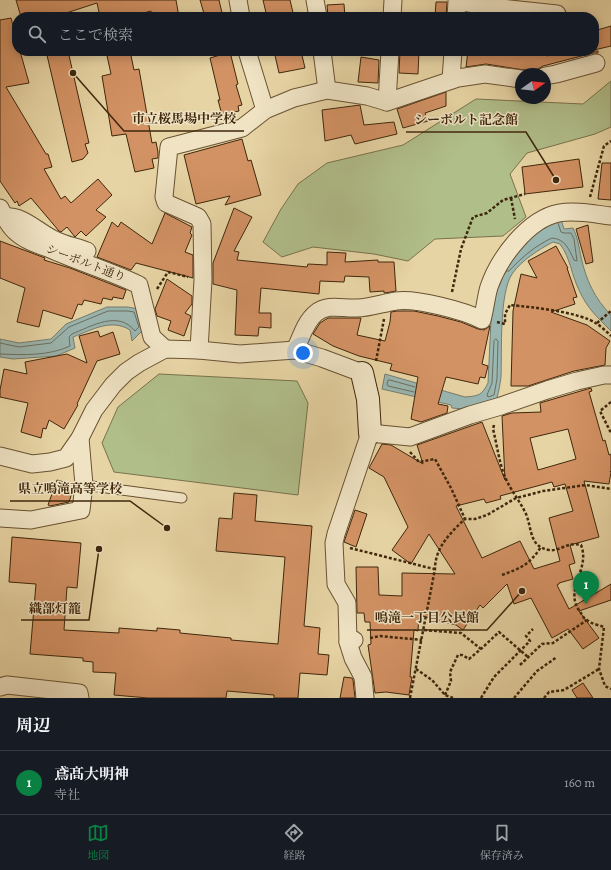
<!DOCTYPE html>
<html lang="ja">
<meta charset="utf-8">
<style>
body{margin:0;font-family:Alegreya,"Noto Serif JP",serif;background:#20242c;color:#f1f3f6}
.compass{position:absolute;left:515px;top:68px;width:36px;height:36px;border-radius:50%;background:#171b24;box-shadow:0 2px 10px #0003;rotate:75deg}
.you{position:absolute;left:303px;top:353px;width:14px;height:14px;margin:-10px;border:3px solid #fff;border-radius:50%;background:#1a73e8;box-shadow:0 0 0 6px #1a73e833}
.badge{display:grid;place-items:center;width:26px;height:26px;border-radius:50%;background:#0b8043;color:#fff;font-size:13px;font-weight:700}
.pin{position:absolute;translate:-50% -33px;filter:drop-shadow(0 1px 2px #0008)}
.pin::after{content:'';position:absolute;top:21px;width:14px;height:12px;background:inherit;clip-path:polygon(0 0,100% 0,50% 100%)}
.list{margin:0;padding:0;list-style:none}
h2{display:flex;justify-content:space-between;align-items:center;height:52px;margin:0;padding:0 16px;font-size:17px}
h2 small{font-size:13px;font-weight:400;color:#9ea1a6}
.list li{display:grid;grid-template-columns:26px 1fr auto;gap:12px;align-items:center;box-sizing:border-box;height:64px;padding:0 16px;border-top:1px solid #363941}
.list b{display:block;font-size:15px;white-space:nowrap}
.list p{margin:0;font-size:13px;white-space:nowrap;color:#9ea1a6}
.list em{font-size:13px;font-style:normal;color:#9ea1a6}
.icon{flex:none;width:22px;height:22px;fill:none;stroke:currentColor;stroke-width:2;stroke-linecap:round;stroke-linejoin:round}
.map{position:relative;flex:none;width:611px;height:698px;overflow:hidden}
.search{position:absolute;background:#171b24;box-shadow:0 2px 10px #0003;left:12px;right:12px;top:12px;height:44px;display:flex;align-items:center;gap:10px;box-sizing:border-box;padding:0 14px;border-radius:16px;color:#9ea1a6;font-size:15px}
.sheet{height:116px;background:#171b24}
nav{display:flex;justify-content:space-around;align-items:center;box-sizing:border-box;height:56px;border-top:1px solid #363941;background:#171b24;font-size:11px;color:#9ea1a6}
nav a{display:grid;justify-items:center;gap:2px}
nav .on{color:#0b8043}
.map>svg:first-child{display:block}
.green{fill:#b0be8a;stroke:#78724b}
.water{fill:#9ab6b1;stroke:#767d6f}
.lines{fill:none;stroke-linecap:round;stroke-linejoin:round}
.shore{stroke:#6c6e5e;stroke-width:1}
.building{fill:#d39264;stroke:#3f270c;fill-rule:evenodd}
.lane-casing{stroke:#695232;stroke-width:11}
.street-casing{stroke:#695232;stroke-width:19}
.secondary-casing{stroke:#3f270c;stroke-width:24}
.path{stroke:#3f270c;stroke-width:2.5;stroke-dasharray:3 2;stroke-linecap:butt}
.lane{stroke:#efe3c4;stroke-width:9}
.street{stroke:#efe3c4;stroke-width:17}
.secondary{stroke:#efe3c4;stroke-width:22}
.labels{text-anchor:middle;dominant-baseline:central;stroke-width:3;stroke-linejoin:round;paint-order:stroke}
.street-label{font-size:12px;fill:#3f270c;stroke:#efe3c4}
.leader{fill:none;stroke:#3f270c;stroke-width:1.5}
.callout-dot{fill:#3f270c;stroke:#efe3c4;stroke-width:1.5}
.callout-label{font-size:13px;text-anchor:middle;font-weight:bold;fill:#3f270c;stroke:#efe3c4;stroke-width:3;stroke-linejoin:round;paint-order:stroke}
</style>
<div class="map">
<svg width="611" height="698" viewBox="0 0 611 698">
<rect width="100%" height="100%" fill="#e7d4a4"/>
<filter id="stains"><feTurbulence type="fractalNoise" baseFrequency=".005" numOctaves="4"/><feColorMatrix values="0 0 0 0 .2 0 0 0 0 .09 0 0 0 0 .02 0 0 0 .5 -.17"/></filter>
<radialGradient id="worn" r=".72"><stop offset=".6" stop-color="#630" stop-opacity="0"/><stop offset="1" stop-color="#630" stop-opacity=".3"/></radialGradient>
<g class="green">
<path d="M611,81V127L595,134L527,153L510,174L526,217L503,236L435,239L408,261L374,254L313,247L282,257L263,242L281,209L298,184L327,163L403,145L476,99L583,104Z"/>
<path d="M159,374L297,381L308,403L298,495L114,472L102,443L118,407Z"/>
</g>
<g class="water">
<path d="M560,216L564,229L573,228C578,238 579,247 581,257C586,280 595,299 611,315V331C597,317 587,308 579,290C571,274 571,259 560,244L553,242C538,250 522,260 512,274C499,294 502,352 501,377C500,384 499,391 497,398L464,409L452,408L451,405L382,389L385,374L465,397C479,396 482,395 488,383L491,320L495,280L526,238Z"/>
<path d="M107,307H128L138,309L144,329L132,341L130,330C111,318 92,330 73,337L75,348L56,356L13,359L0,357V339L19,343L51,339L66,324Z"/>
</g>
<g class="lines">
<g class="shore">
<path d="M507,271H509C522,257 535,246 552,238C565,239 569,249 574,260L577,261L574,239L571,233H564L561,232L558,223"/>
<path d="M496,339L498,341L497,379L494,395L488,397L487,395L492,383L494,341Z"/>
<path d="M0,343L19,347L51,343L69,327L108,311H128L134,312L139,327L135,331C118,310 92,326 72,334L69,337L70,346C49,356 23,355 0,354"/>
<path d="M414,392L388,386L387,384L388,380H390L415,387"/>
</g>
</g>
<g class="building">
<path d="M16,0H176L179,17H152L151,11L128,17H100L97,3L60,15V17H21Z"/>
<path d="M200,0H219L223,17H205Z"/>
<path d="M263,0H290L294,17H267Z"/>
<path d="M436,2H447L446,17H435Z"/>
<path d="M344,4L345,17H328L327,5Z"/>
<path d="M11,18L17,41V51H20L29,83L6,87L46,154H48L52,167L44,169L61,199L65,196L71,203L98,179L112,195L96,210L106,217L86,236L81,231L75,237L67,227L61,232L59,231L31,198L19,206L17,201L15,203L0,181V20Z"/>
<path d="M611,26V46L594,50V31Z"/>
<path d="M46,51H68L89,143L85,144L88,153L83,159L72,162Z"/>
<path d="M106,51H130L134,70L139,69L152,143L156,142L158,152V158L152,159L154,168L135,172L126,134L112,136L102,76L111,74Z"/>
<path d="M274,51H301L305,68L279,73Z"/>
<path d="M400,51H419L418,74L399,73Z"/>
<path d="M468,51H546L547,56L566,51H598V53H593L543,66L538,69L524,70L486,64L466,67Z"/>
<path d="M230,52L238,84L236,85L242,105L238,106L239,111L222,115L218,100H220L210,58Z"/>
<path d="M361,57L379,60L378,83L358,82Z"/>
<path d="M446,92V106L425,113L428,121L403,128L397,109Z"/>
<path d="M360,105L364,125L394,122L397,134L355,144L351,135L325,141L322,110Z"/>
<path d="M242,139L248,161L251,160L261,195L225,205L230,196L196,204L184,155Z"/>
<path d="M579,159L583,187L525,194L522,167Z"/>
<path d="M602,163H611V200L598,199Z"/>
<path d="M234,208L252,217L234,251L239,252L237,260L307,267L308,264L327,265V252L346,253L345,262L378,260V262H394L396,291L385,293H384V291L370,292L369,277L345,276L344,282L320,281L319,294L261,288L259,313H271V328L259,327L258,336L235,335L237,290L213,284V263Z"/>
<path d="M165,213L192,227L190,233L192,235L185,252L193,255V278L136,263L131,270L97,257L112,222L118,227L121,222L152,244Z"/>
<path d="M588,225L593,262L586,264L576,229Z"/>
<path d="M0,241L45,258L44,260L70,268L126,290L123,299L113,297L112,300L103,298L101,304L84,300L82,305L78,304L72,319L43,310L39,327L17,322L25,288L0,278Z"/>
<path d="M556,246L568,268H567L577,297L573,298L575,304L551,312L587,325L610,341L606,348L605,365L574,371L528,386H511L513,311L521,274L537,278L528,261Z"/>
<path d="M167,279L192,296V304L185,313L191,316L184,336L168,330L171,321L157,316L155,309Z"/>
<path d="M397,311H414L438,316L461,322L478,329L484,330L490,326L482,364L488,366L485,378L480,377L478,384L446,377L438,404L448,406L447,413L421,422L411,419L418,377L390,370L392,364L359,356L333,346L313,334L320,323L328,318H361L357,335L385,341L390,322L391,312Z"/>
<path d="M98,331L100,337L113,332L120,354L97,361L77,404L78,405L64,429L49,420L46,429L43,428L41,438L21,432L28,403L0,397V390L4,369L27,374L25,362L67,354L87,363L79,336Z"/>
<path d="M591,388L592,391L589,392L603,441L605,440L609,455L611,454V472L609,484L584,481L599,537L570,545L575,563L569,565L573,579L559,583V584L557,585L569,609L611,584V600L579,611L599,638L583,649L568,629L552,638L531,598L514,604L507,584L483,608L480,605L463,630L456,625L419,615L418,631L414,630L410,677H412L409,695L386,692L375,693L368,645L371,644L370,622H365L364,613H357L356,567H378L379,595L402,596V573L455,574L429,534L411,564L392,550L408,527L384,477L369,468L382,444L391,445L423,464L417,445L482,422L505,480L502,416L512,413L541,412L540,403ZM568,429L576,459L538,470L530,438ZM552,482L554,487L565,484L573,511L549,518L560,561L534,569L520,541L482,558L456,506L484,499L486,503L501,499L500,496Z"/>
<path d="M57,480L74,485V487L69,502L50,506L48,505Z"/>
<path d="M234,493L257,495L255,521L312,526L304,626L320,628L318,654L329,655L327,675L300,673L298,698H274V695L227,691L226,698H148L114,695L116,673L93,672V662L83,661V658L30,654L36,584L9,582L12,537L81,543L77,588L67,587L64,630L119,633V628L157,631V628L180,630V633L231,638V640L278,644L285,557L216,551L219,518L232,519Z"/>
<path d="M355,510L367,514L356,547L344,542Z"/>
<path d="M344,677L352,678L353,680L355,698H340Z"/>
<path d="M583,683L593,698H577L572,690Z"/>
</g>
<g class="lines">
<defs>
<path id="lane" d="M84,485L182,498"/>
<g id="street">
<path d="M238,0L241,17"/>
<path d="M315,0L318,17"/>
<path d="M392,17L393,0"/>
<path d="M456,17L457,1L492,7L557,14"/>
<path d="M247,51L265,110"/>
<path d="M322,51L327,90"/>
<path d="M545,76L556,74L596,63"/>
<path d="M451,80L453,51"/>
<path d="M387,102L390,51"/>
<path d="M0,208C4,216 9,227 17,233C26,241 39,245 50,249C79,262 110,271 139,285L152,337L165,349"/>
<path d="M4,217C24,215 37,232 55,240C65,245 77,247 87,251"/>
<path d="M199,350L203,280L202,224L198,217L166,203L164,197L169,147L242,128L265,110L294,98L327,90L367,96L387,102L458,78L485,74L521,79"/>
<path d="M295,350C301,338 305,322 316,313C328,303 343,309 357,308C370,308 383,303 396,301C416,298 465,311 482,320C485,309 486,297 489,287C499,258 528,219 559,213C576,210 594,214 611,216"/>
<path d="M0,456L32,464L50,462L66,458L80,438L94,410L113,385L126,372L139,363L165,349L199,350L240,354L295,350L322,358L362,373"/>
<path d="M0,518L31,520L81,510L84,485L80,438"/>
<path d="M354,640L348,642L353,658L363,677L365,698"/>
<path d="M348,642L347,603L336,584L334,543L336,534L370,433L410,437L470,415L501,406L547,390L577,381L604,375H611"/>
<path d="M0,687L7,685L79,693L80,698"/>
</g>
<path id="secondary" d="M362,373L368,399L370,433"/>
</defs>
<use href="#lane" class="lane-casing"/>
<use href="#street" class="street-casing"/>
<use href="#secondary" class="secondary-casing"/>
<g class="path">
<path d="M590,197L604,146L611,141"/>
<path d="M511,198L515,219"/>
<path d="M157,289L168,272L188,277"/>
<path d="M452,292L461,249L473,217L487,213L503,200L525,194"/>
<path d="M497,322L505,324V314L510,305C531,307 581,312 597,324C602,327 607,332 611,336"/>
<path d="M597,323L611,311"/>
<path d="M376,361L384,319"/>
<path d="M611,402L600,411L611,433"/>
<path d="M494,425L493,429C497,445 499,462 505,477C511,491 520,501 526,514C532,528 529,547 549,550C559,552 568,541 581,545C591,570 562,590 581,613C582,615 584,619 587,620C591,624 599,625 604,627L599,669L605,686L611,689"/>
<path d="M410,452L419,462L435,459L451,488L465,519"/>
<path d="M611,471V472"/>
<path d="M350,548L434,569"/>
<path d="M581,571L585,592"/>
<path d="M502,575C521,568 529,565 541,547"/>
<path d="M424,630L461,633L481,649"/>
<path d="M370,638L380,636L422,640"/>
<path d="M520,665L542,644L553,643L587,620"/>
<path d="M416,669L432,680L445,695L453,698"/>
<path d="M445,695L451,681L450,672L458,655H462L469,659L482,648L499,632L528,657"/>
<path d="M410,698L435,569C435,548 450,533 465,519H475L487,515L516,498L543,491L586,485L611,489"/>
<path d="M481,698L494,677L530,641L526,636L533,629"/>
<path d="M514,698L537,671L557,657"/>
<path d="M544,698L549,692L564,690L599,669"/>
</g>
<use href="#lane" class="lane"/>
<use href="#street" class="street"/>
<use href="#secondary" class="secondary"/>
</g>
<g class="labels">
<g class="street-label">
<text transform="translate(86 263) rotate(21)">シーボルト通り</text>
</g>
</g>
<path class="leader" d="M73 73L124 131H244M556 180L526 132H406M167 528L130 501H10M99 549L89 620H21M522 591L487 630H367"/>
<g class="callout-dot">
<circle cx="73" cy="73" r="4"/>
<circle cx="556" cy="180" r="4"/>
<circle cx="167" cy="528" r="4"/>
<circle cx="99" cy="549" r="4"/>
<circle cx="522" cy="591" r="4"/>
</g>
<g class="callout-label">
<text x="184" y="123">市立桜馬場中学校</text>
<text x="466" y="124">シーボルト記念館</text>
<text x="70" y="493">県立鳴滝高等学校</text>
<text x="55" y="613">織部灯籠</text>
<text x="427" y="622">鳴滝一丁目公民館</text>
</g>
<rect width="100%" height="100%" filter="url(#stains)"/>
<rect width="100%" height="100%" fill="url(#worn)"/>
</svg>
<svg class="compass" viewBox="-18 -18 36 36"><path d="M0-13l5 13h-10z" fill="#e53935"/><path d="M0 13l5-13h-10z" fill="#9ea1a6"/></svg>
<div class="you"></div>
<div class="pin badge" style="left:586px;top:604px">1</div>
<div class="search"><svg class="icon" aria-label="search" viewBox="0 0 24 24"><circle cx="10" cy="10" r="6"/><path d="M15 15l6 6"/></svg>ここで検索</div>
</div>
<section class="sheet">
<h2>周辺<small></small></h2>
<ul class="list">
<li><span class="badge">1</span><div><b>鳶髙大明神</b><p>寺社</p></div><em>160 m</em></li>
</ul>
</section>
<nav>
<a class="on"><svg class="icon" aria-label="map" viewBox="0 0 24 24"><path d="M3 6l6-2 6 2 6-2v14l-6 2-6-2-6 2zM9 4v14M15 6v14"/></svg>地図</a>
<a><svg class="icon" aria-label="directions" viewBox="0 0 24 24"><path d="M12 3l9 9-9 9-9-9zM9 14v-3h6M13 9l2 2-2 2"/></svg>経路</a>
<a><svg class="icon" aria-label="saved" viewBox="0 0 24 24"><path d="M7 4h10v16l-5-4-5 4z"/></svg>保存済み</a>
</nav>
